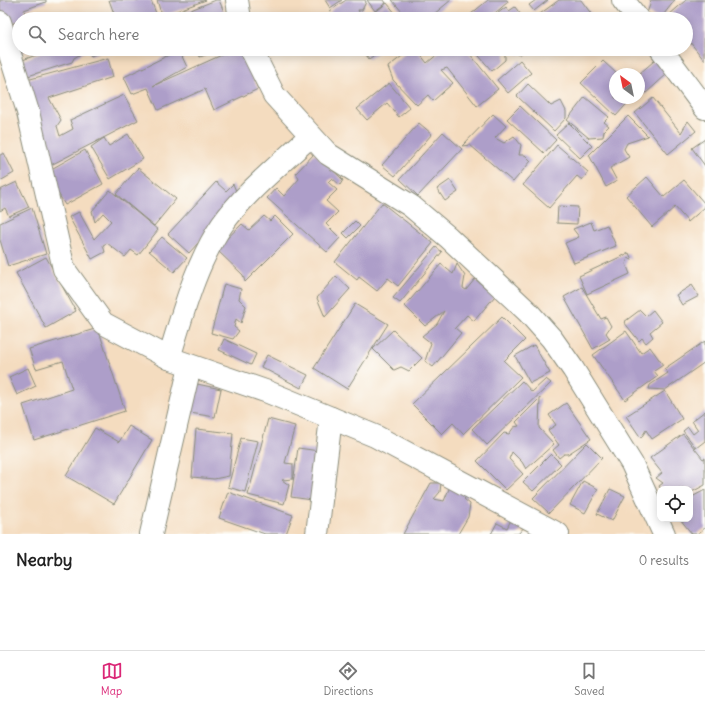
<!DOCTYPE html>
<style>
body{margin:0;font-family:Delius,sans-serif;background:#f2f2f2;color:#222}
.controls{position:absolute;right:12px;bottom:12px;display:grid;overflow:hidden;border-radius:8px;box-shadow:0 2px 10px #0003}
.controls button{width:36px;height:36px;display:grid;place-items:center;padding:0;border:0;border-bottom:1px solid #e0e0e0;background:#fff;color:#222;font:20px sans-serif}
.compass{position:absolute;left:609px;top:68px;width:36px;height:36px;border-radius:50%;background:#fff;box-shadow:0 2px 10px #0003;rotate:327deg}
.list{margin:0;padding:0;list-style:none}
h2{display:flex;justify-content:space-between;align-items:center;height:52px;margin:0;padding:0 16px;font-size:17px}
h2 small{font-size:13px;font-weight:400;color:#767676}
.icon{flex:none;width:22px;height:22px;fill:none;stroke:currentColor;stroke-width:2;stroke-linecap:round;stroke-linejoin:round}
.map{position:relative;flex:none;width:705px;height:534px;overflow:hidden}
.search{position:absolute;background:#fff;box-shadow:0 2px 10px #0003;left:12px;right:12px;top:12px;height:44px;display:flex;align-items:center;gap:10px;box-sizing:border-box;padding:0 14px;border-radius:22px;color:#767676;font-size:15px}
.sheet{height:116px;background:#fff}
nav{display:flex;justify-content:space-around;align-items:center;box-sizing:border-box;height:56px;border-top:1px solid #e0e0e0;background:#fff;font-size:11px;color:#767676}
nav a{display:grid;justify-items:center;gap:2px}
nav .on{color:#db2777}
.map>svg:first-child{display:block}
.building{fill:#ad9ec9}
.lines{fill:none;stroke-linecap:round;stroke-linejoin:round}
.street-casing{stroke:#8a8c7a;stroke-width:24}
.street{stroke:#fff;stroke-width:22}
</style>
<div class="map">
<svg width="705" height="534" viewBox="0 0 705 534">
<rect width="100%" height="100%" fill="#fdfcf7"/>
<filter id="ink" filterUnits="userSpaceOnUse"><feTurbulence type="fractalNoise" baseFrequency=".025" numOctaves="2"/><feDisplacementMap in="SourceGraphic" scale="8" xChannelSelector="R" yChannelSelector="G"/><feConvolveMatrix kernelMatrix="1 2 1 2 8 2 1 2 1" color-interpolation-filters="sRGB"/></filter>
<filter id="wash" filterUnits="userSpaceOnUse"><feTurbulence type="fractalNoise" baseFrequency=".012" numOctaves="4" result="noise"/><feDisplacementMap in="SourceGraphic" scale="16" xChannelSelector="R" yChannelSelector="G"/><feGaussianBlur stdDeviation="0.9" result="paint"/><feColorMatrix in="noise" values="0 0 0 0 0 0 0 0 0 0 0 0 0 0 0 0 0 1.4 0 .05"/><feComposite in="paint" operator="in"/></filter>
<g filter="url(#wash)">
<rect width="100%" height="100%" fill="#f4dcbf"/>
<g id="blocks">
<g class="building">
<path d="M0,0H46V2L24,10L27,19H19V21L6,26L0,8Z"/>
<path d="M109,0H151L157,16L148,19H116Z"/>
<path d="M157,0H206L166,15L160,10Z"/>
<path d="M216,0H219L227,19H185L183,13Z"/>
<path d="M325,0H342L330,8Z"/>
<path d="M346,0H365L366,2L362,10H358L362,18L335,19L330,11Z"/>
<path d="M367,0H384L386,3L375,11Z"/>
<path d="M392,0H451L428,19H408Z"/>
<path d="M488,0H507L508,2L488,19H465Z"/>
<path d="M536,0H548L534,11L529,5Z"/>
<path d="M559,0H581L595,19H533Z"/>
<path d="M649,0H675L660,19L647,13L651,2Z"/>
<path d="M686,0H705L704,60L686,37V19H672L669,15Z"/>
<path d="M387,3L400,19H366Z"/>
<path d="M506,7L509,11L515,7L524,19H493L499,17L497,14Z"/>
<path d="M19,30V49H26L17,57L9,33Z"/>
<path d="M52,49H105L91,56L87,50L74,58L72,62L28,76L20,61Z"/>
<path d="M197,49H221L200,57Z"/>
<path d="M235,49H241L258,89L214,110L205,89L158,110L148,88L132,94L124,77L179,50L187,67L153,86Z"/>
<path d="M362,49H382L369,59Z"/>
<path d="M411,49H416L427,63L439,53L436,49H466L498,89L477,106L447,68L441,70L453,83L433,101L428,95L417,105L393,80L388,67Z"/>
<path d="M473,49H502L505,53V60L492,71Z"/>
<path d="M515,49H527L519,55Z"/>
<path d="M661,55L667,74L645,94L639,88V74Z"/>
<path d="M108,58L113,77L49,98L61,120L57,126L60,136L73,129L70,120L124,95L138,120L47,167L23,81Z"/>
<path d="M520,60L531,73L508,93L497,80Z"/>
<path d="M603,61L617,74H615V98H632L616,116L581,83Z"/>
<path d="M389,83L410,108L399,117L387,103L367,120L357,109Z"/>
<path d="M528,84L551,106L561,101L566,111V118L554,131L517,96Z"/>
<path d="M585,97L609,117L604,122L609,126L604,131L603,137L589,138L567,120Z"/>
<path d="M653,98L681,133L688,121L696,131L668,154L635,113Z"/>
<path d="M520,106L556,140L544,153L507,119Z"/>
<path d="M493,114L506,126L495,138L504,143L514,136L521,145L519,155H525L531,161L513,182L470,145L462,146Z"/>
<path d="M628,116L648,136L627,143L624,149L629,157L610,168L617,181L606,187L589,155Z"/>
<path d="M419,123L432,134L395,176L382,165Z"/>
<path d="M569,123L592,146L580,158L556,135Z"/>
<path d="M443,132L462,149L418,196L400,179Z"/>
<path d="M128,134L143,159L110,179L91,147L104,138L109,146Z"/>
<path d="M705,139V166L692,148Z"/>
<path d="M557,145L588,172L582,180L577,176L549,208L523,185Z"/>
<path d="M85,150L103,184L65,205L46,172Z"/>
<path d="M4,153L14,173L0,181V155Z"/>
<path d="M315,153L343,180L340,185L332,178L328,182L337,190L326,201L338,212L326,224L340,238L327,252L267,198L276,188L284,196L299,179L296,173Z"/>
<path d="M138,168L176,199L154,226L116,194Z"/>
<path d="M647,177L664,197L684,180L705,204V207L688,222L675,207L652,227L626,196Z"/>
<path d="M450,180L458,192L445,201L437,189Z"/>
<path d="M17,182L29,207L9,216L5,208L0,211V190Z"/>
<path d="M216,182L226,191L233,184L239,198L189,253L168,234Z"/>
<path d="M110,190L158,230L138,255L131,250L125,257L107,243L103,245L105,252L92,259L69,217L79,212L94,239L111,221L103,213L95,222L92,211Z"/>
<path d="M382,203L433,243L398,286L388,278L377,291L359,277L357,280L335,262Z"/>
<path d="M558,206L578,207L577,224L557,223Z"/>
<path d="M32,208L46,254L8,266L0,240V223Z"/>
<path d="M264,216L270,221L275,216L293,234L245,282L243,275L216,249L242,224L249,230Z"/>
<path d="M355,221L360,226L348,238L343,233Z"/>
<path d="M591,222L594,230L607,225L616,246L574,263L565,243L579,237L573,229Z"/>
<path d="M162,237L187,258L174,272L149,251Z"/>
<path d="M436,247L442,252L400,303L393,298Z"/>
<path d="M629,253L632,260L628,258L626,264L630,274L587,294L579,276Z"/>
<path d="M46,257L76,311L46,328L16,273Z"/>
<path d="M441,264L453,274L457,264L465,276L463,288L466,290L475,279L495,296L474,321L467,315L455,328L461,333L433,367L425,361L431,343L422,336L437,324L444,311L425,326L405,306Z"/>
<path d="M336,276L350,289L325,317L317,298Z"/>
<path d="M224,284L241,289L239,299L246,306L241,323L236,319L234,327L239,331L233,339L211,333Z"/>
<path d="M692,285L699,296L682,305L676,295Z"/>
<path d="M582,287L601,319L606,317L611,326L606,333L610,339L593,349L564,297Z"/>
<path d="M355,304L388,324L347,389L314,368Z"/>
<path d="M640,310L646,316L653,310L662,322L650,332L653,337L646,343L642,338L639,341L624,322Z"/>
<path d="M502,317L525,340L504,361L521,377L463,434L453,423L442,434L412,404Z"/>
<path d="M98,328L125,411L34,440L23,405L72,389L63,361L36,369L29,349Z"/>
<path d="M393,330L422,358L409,371L401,367L394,370L373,349Z"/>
<path d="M626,331L641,353L650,347L663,365L654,371L658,376L625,400L593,355Z"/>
<path d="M224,339L256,354L251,365L219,350Z"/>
<path d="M705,341V362L665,390L649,389L650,385L668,373L664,369Z"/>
<path d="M534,345L550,373L530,383L515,356Z"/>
<path d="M267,355L308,375L301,388L261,367Z"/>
<path d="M28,368L36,386L17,395L9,377Z"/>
<path d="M546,379L551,383L487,445L472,429L522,381L532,392Z"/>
<path d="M197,384L221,389L215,417L190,413Z"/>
<path d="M665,391L682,419L652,439L646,430L641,438L626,416Z"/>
<path d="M540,398L539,428L554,444L526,469L522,462L512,452L509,459L523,474L506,490L477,461L504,433L509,434L514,427L519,426L516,422Z"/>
<path d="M566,403L591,439L568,454H564L559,458L553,450L559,445L548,430L556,425L549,415Z"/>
<path d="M705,411V441L696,448L683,431L688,427L693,434L698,430L692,421Z"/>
<path d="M268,419L295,426L285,463L293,464V479L282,480L289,485L284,504L248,495Z"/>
<path d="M129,426L152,440L114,504L66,476L95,428L119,442Z"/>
<path d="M196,429L233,433L229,476L214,479L192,477Z"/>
<path d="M683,434L703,459L705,458V485L690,493V489H670L668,487L667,489H661L659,486L663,483L656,478L662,473L650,458Z"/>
<path d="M241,438L258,441L245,492L228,487Z"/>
<path d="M587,443L602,458L549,513L533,498Z"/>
<path d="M298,448L319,451L312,500L291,497Z"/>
<path d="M551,454L561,464L533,491L523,482Z"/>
<path d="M583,481L598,489L585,513L570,505Z"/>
<path d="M431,483H441L440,492L434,499L444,501L451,484L470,493L464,499L470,504L468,517L458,534H403Z"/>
<path d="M610,489L625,496L612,521L597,514Z"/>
<path d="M705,490V528L697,534H692L680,519H690V498Z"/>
<path d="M228,492L293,515L286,534H265L219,518Z"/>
<path d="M514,514L526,525L518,534H491L497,523L507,528Z"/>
</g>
</g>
</g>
<g filter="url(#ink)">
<use href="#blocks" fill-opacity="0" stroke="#8a8c7a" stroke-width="1"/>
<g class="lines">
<defs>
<g id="street">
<path d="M237,0L240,19"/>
<path d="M623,0L638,19"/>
<path d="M0,22L28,112L64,269L103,323L169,358L268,392L375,436L558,534"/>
<path d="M251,49L274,95L328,154L411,206L448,237L528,312L552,339L573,369L632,464L664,534"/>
<path d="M661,49L705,108"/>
<path d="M169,358C183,313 195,265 222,225C244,193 282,163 310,136"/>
<path d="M151,534L190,366"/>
<path d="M317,534L331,418"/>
</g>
</defs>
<use href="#street" class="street-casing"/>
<use href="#street" class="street"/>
</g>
</g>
</svg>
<div class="controls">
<button><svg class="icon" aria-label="locate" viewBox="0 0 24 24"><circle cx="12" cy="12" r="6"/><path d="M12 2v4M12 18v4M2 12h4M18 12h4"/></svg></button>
</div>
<svg class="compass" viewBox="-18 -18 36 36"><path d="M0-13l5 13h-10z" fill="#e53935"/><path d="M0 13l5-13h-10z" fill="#767676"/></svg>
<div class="search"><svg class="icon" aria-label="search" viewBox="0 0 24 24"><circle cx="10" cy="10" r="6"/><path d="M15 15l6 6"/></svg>Search here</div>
</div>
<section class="sheet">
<h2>Nearby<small>0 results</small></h2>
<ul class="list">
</ul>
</section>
<nav>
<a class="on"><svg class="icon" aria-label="map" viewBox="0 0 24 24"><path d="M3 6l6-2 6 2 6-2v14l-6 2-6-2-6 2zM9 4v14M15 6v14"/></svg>Map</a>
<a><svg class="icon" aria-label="directions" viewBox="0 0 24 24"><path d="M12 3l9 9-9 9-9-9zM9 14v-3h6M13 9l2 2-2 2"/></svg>Directions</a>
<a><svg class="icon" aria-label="saved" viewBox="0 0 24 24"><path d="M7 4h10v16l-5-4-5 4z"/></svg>Saved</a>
</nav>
